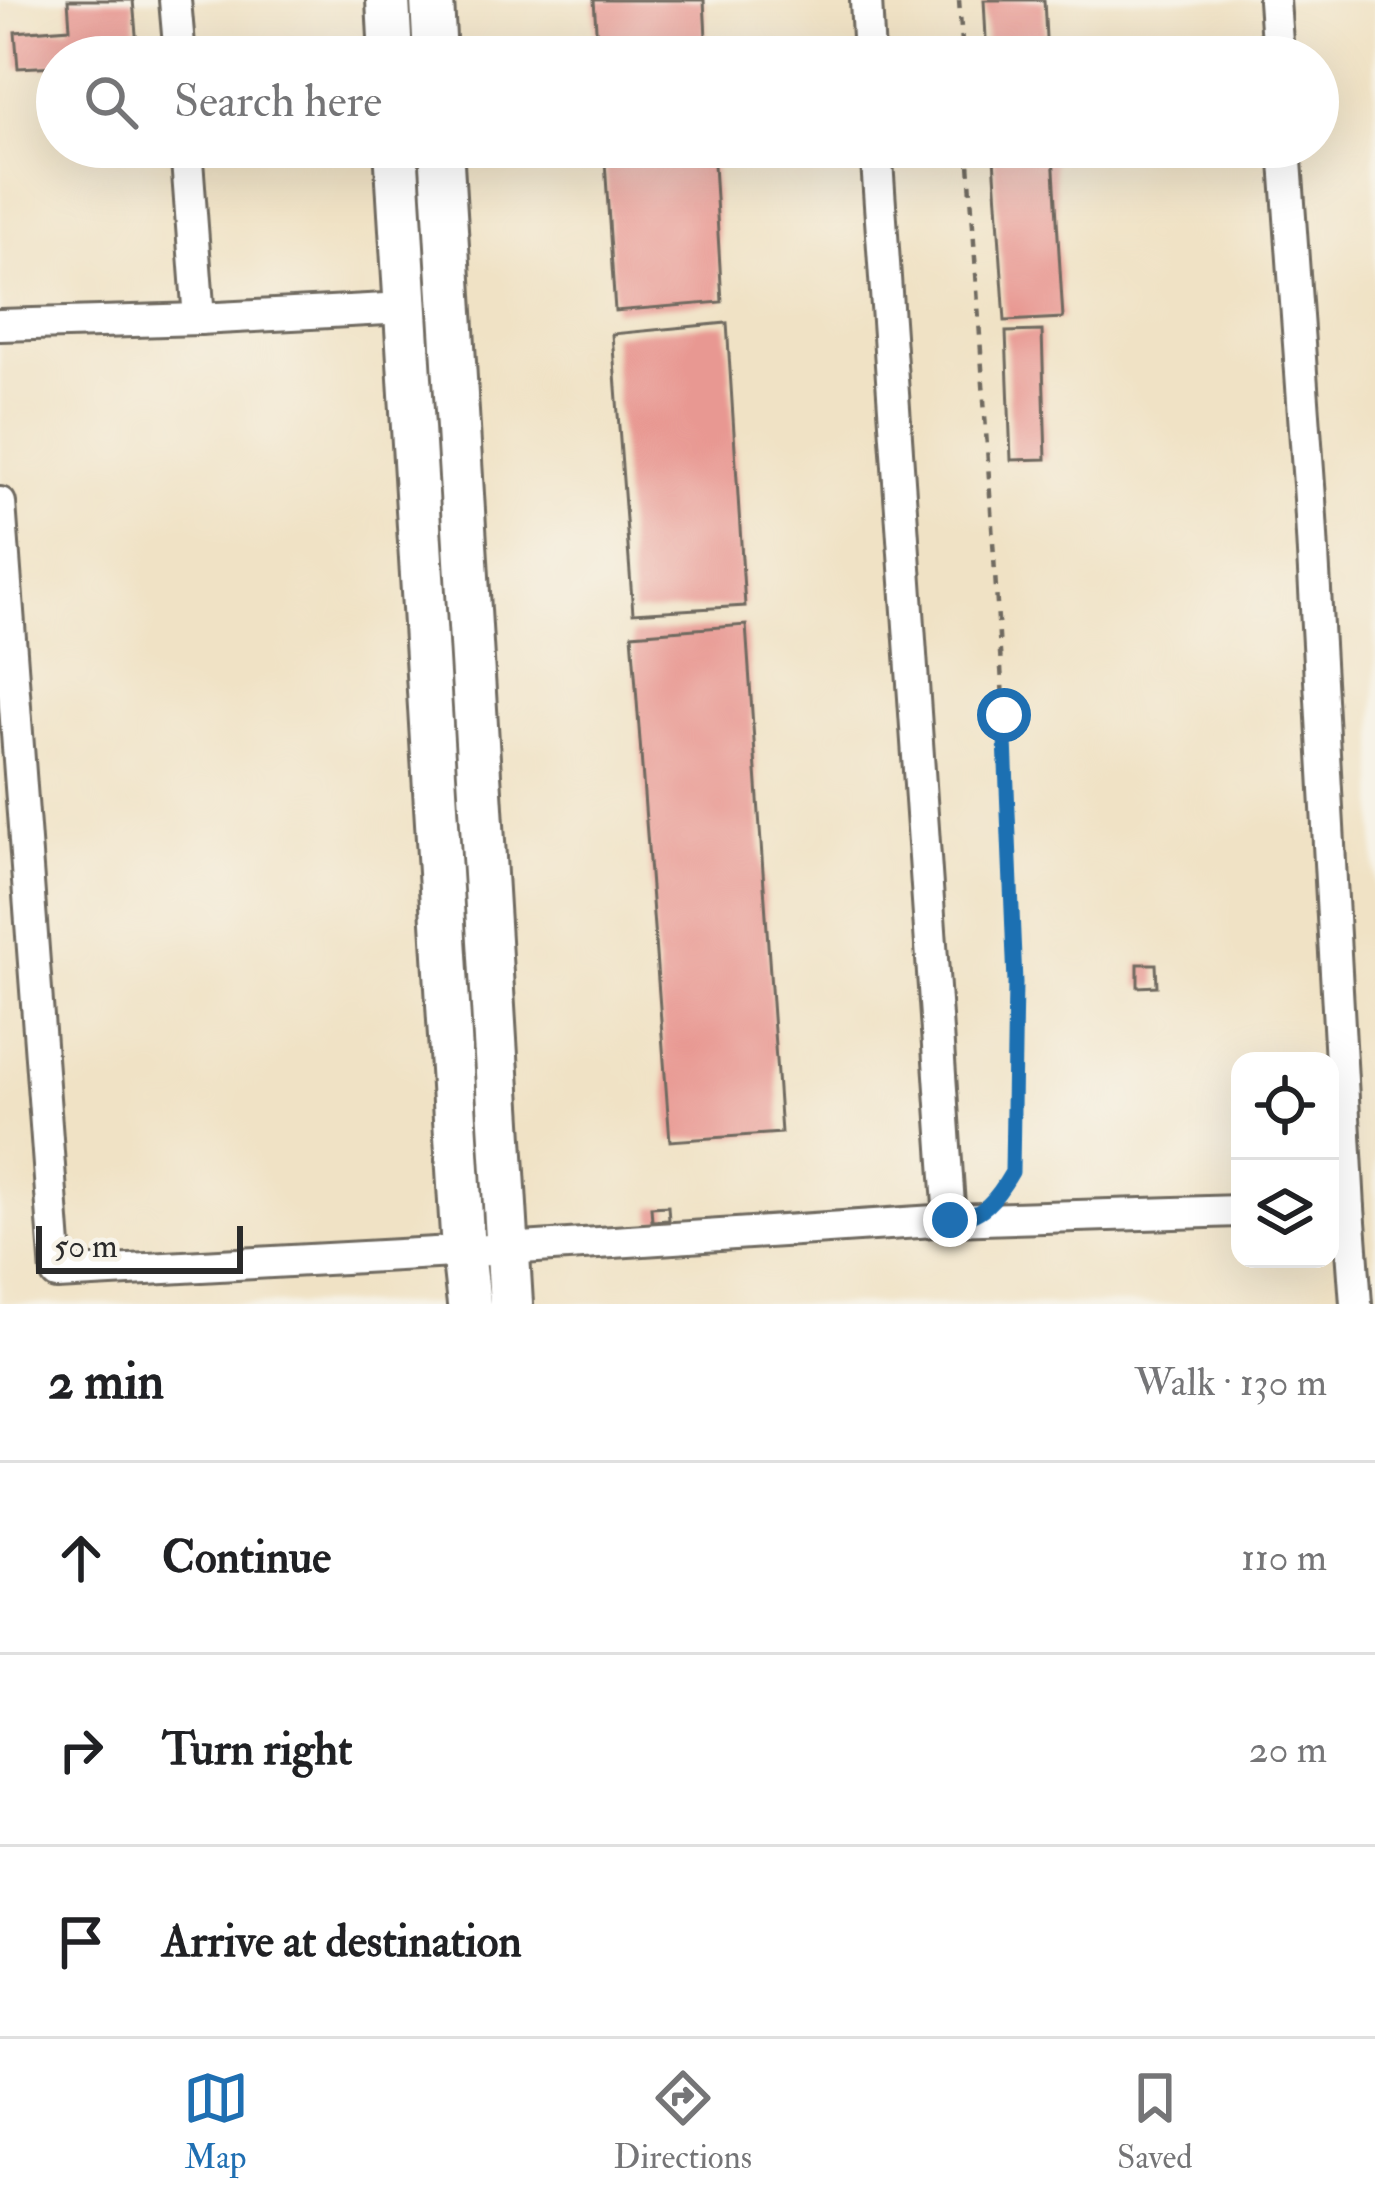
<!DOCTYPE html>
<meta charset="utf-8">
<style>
body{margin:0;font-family:"IM FELL Double Pica",serif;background:#f6f6f6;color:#202124}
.controls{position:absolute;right:36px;bottom:36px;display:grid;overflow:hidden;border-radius:24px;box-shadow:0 12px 48px #0002}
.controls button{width:108px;height:108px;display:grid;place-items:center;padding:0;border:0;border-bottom:3px solid #e0e0e0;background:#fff;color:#202124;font:60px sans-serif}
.scale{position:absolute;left:36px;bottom:30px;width:207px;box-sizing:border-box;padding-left:12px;border:6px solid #2b2b2b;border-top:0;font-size:33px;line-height:42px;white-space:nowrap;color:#2b2b2b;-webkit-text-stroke:9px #f7f3e8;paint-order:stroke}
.stop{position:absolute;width:36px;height:36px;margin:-27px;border:9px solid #1f6fb2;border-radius:50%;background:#fff}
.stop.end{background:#1f6fb2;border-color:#fff;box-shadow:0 3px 12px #0008}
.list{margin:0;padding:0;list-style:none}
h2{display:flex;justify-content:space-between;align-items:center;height:156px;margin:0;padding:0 48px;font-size:51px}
h2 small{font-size:39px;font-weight:400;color:#757577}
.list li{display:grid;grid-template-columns:78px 1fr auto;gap:36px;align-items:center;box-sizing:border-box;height:192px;padding:0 48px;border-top:3px solid #e0e0e0}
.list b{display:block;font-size:45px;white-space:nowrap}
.list em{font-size:39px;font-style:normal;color:#757577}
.icon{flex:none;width:66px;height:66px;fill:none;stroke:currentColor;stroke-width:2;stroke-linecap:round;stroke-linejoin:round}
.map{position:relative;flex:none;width:1375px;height:1304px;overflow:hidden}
.search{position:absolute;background:#fff;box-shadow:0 12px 48px #0002;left:36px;right:36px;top:36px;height:132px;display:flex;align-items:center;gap:30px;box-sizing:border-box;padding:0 42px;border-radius:66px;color:#757577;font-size:45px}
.sheet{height:732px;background:#fff}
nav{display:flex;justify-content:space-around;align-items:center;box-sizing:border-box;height:168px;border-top:3px solid #e0e0e0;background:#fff;font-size:33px;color:#757577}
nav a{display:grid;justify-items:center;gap:6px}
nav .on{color:#1f6fb2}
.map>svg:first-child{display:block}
.building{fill:#e89892}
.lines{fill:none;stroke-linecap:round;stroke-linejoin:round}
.street-casing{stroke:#706b61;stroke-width:36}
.secondary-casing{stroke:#706b61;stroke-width:48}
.path{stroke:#706b61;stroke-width:4.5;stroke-dasharray:9 9;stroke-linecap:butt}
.street{stroke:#fff;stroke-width:30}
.secondary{stroke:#fff;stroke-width:42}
.route{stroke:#1f6fb2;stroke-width:15}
</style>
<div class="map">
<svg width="1375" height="1304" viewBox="0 0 1375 1304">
<rect width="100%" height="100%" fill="#f7f3e8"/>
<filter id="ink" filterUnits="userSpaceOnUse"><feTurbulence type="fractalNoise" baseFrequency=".00833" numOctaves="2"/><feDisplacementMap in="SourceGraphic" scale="24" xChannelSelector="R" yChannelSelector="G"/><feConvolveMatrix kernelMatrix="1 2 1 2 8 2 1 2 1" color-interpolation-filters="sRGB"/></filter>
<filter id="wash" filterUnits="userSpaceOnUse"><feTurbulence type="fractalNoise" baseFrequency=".004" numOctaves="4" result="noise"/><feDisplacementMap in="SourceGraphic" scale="48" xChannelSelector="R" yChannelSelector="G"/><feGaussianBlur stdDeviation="2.7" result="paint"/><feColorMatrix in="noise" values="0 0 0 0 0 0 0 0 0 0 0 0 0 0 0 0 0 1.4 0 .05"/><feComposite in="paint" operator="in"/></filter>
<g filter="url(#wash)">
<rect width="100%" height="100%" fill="#f0e2c5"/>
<g id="blocks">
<g class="building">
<path d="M68,0H133L138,57H57V66L18,68L15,32L70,28Z"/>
<path d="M594,0H704L707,57H598Z"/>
<path d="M984,0H1044L1047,57H987Z"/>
<path d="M604,147H713L722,302L615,311Z"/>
<path d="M1053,154L1063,318L1005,321L994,158Z"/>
<path d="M727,323L745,606L633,613L612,334Z"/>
<path d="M1042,331L1046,459L1011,460L1006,332Z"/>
<path d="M746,625L781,1133L670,1141L632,634Z"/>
<path d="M1138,964H1156L1157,986L1138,987Z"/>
<path d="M668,1206L669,1220L652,1221L651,1207Z"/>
</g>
</g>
</g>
<g filter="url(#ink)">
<use href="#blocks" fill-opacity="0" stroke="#706b61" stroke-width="3"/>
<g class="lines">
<defs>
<g id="street">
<path d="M175,0L180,57"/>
<path d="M866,0L869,57"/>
<path d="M1274,0L1278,57"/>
<path d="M186,147L199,319"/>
<path d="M876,147L950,1220"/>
<path d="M1285,147L1310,499L1349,1208H1330"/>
<path d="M0,325L199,319L405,308"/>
<path d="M0,503L57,1274L507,1249L950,1220L1240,1211"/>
<path d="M1349,1208L1356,1304"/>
</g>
<g id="secondary">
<path d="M388,0L391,57"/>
<path d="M432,0L435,57"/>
<path d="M396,147L463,1251L469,1304"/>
<path d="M441,147L511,1304"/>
</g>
</defs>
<use href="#street" class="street-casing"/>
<use href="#secondary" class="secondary-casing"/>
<g class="path">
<path d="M959,0L963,57"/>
<path d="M968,147L1004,715L1015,983L1012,1172L1003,1188"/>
</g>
<use href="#street" class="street"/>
<use href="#secondary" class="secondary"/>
</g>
</g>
<g class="lines" filter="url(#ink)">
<path class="route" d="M950,1220C982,1219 997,1198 1012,1172L1015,983L1004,715"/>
</g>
</svg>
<div class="controls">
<button><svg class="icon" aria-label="locate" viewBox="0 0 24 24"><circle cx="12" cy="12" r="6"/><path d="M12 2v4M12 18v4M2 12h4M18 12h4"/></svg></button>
<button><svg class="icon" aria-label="layers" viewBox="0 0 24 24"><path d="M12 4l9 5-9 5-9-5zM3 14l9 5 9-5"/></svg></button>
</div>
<div class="scale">50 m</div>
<div class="stop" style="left:1004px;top:715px"></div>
<div class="stop end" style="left:950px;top:1220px"></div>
<div class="search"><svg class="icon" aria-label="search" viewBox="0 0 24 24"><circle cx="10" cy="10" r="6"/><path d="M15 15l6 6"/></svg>Search here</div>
</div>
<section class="sheet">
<h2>2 min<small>Walk · 130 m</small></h2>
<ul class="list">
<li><svg class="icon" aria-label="ahead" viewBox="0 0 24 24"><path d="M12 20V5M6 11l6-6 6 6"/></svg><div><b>Continue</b></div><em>110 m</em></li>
<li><svg class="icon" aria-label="right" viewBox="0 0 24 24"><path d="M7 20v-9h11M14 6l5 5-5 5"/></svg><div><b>Turn right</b></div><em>20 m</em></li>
<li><svg class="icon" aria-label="arrive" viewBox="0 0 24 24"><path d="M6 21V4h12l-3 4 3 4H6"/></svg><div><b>Arrive at destination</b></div></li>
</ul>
</section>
<nav>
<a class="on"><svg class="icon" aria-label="map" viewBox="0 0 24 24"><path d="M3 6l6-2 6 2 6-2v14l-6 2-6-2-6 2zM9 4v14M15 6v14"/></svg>Map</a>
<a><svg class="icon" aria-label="directions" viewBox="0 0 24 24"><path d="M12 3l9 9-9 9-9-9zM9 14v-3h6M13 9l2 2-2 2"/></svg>Directions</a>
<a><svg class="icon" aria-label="saved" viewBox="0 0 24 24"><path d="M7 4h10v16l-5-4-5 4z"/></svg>Saved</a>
</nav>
